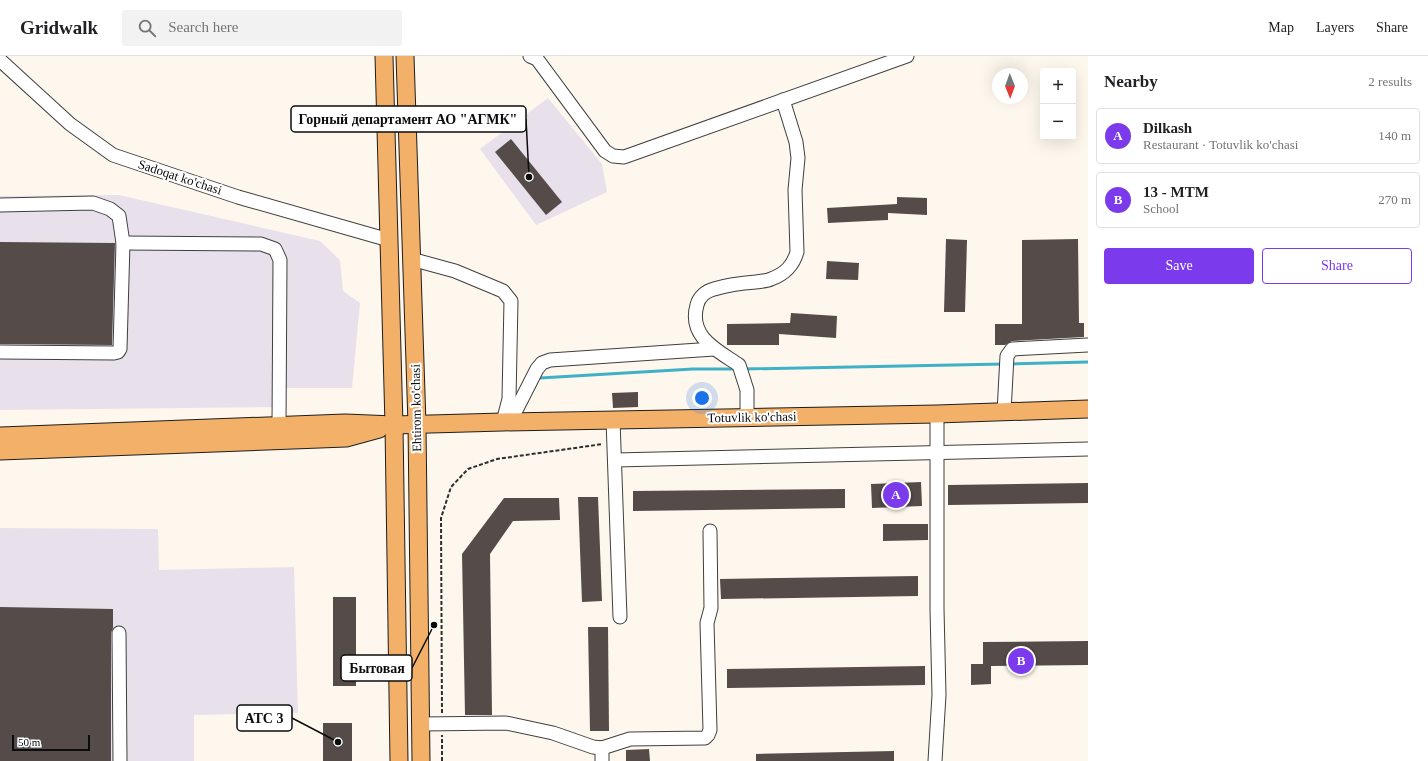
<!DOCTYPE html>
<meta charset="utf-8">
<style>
body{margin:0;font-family:Georgia,serif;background:#f2f2f2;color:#202124}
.controls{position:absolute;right:12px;top:12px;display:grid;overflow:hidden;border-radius:4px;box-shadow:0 4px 16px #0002}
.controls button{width:36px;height:36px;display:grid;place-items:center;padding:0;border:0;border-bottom:1px solid #e0e0e0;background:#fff;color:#202124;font:20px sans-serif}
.compass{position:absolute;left:992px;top:12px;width:36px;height:36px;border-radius:50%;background:#fff;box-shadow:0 4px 16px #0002;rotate:179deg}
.scale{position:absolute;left:12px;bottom:10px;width:78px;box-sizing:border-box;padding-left:4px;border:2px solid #0c0c0c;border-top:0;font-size:11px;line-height:14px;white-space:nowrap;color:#0c0c0c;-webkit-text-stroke:3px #fff;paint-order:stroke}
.you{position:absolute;left:702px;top:342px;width:14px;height:14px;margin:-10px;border:3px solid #fff;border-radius:50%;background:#1a73e8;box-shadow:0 0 0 6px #1a73e833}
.badge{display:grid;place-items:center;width:26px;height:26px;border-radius:50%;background:#7c3aed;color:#fff;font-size:13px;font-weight:700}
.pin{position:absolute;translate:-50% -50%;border:2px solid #fff;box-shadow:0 1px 4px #0006}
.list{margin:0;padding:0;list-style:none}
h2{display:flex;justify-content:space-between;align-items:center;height:52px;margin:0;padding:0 16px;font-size:17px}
h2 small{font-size:13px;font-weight:400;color:#757577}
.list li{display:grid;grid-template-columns:26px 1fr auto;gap:12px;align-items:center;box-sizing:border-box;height:56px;margin:0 8px 8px;padding:0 8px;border:1px solid #e0e0e0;border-radius:4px}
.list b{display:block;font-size:15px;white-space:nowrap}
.list p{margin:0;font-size:13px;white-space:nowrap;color:#757577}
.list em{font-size:13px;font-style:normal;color:#757577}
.actions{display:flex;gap:8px;padding:12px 16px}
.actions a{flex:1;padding:9px 0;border:1px solid #7c3aed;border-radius:4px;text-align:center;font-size:14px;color:#7c3aed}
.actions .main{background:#7c3aed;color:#fff}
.icon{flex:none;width:22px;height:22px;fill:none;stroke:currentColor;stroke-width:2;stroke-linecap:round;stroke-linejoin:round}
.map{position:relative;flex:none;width:1088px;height:705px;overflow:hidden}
header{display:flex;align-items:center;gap:24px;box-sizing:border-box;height:56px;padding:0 20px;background:#fff;border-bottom:1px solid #e0e0e0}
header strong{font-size:19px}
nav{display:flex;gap:22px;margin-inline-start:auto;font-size:14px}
.search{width:280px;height:36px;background:#f2f2f2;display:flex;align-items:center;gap:10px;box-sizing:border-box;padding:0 14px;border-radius:4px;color:#757577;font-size:15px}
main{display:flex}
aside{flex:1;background:#fff}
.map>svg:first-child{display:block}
.industrial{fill:#e8e1eb}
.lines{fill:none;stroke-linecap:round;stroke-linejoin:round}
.stream{stroke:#3eb1c7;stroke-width:3}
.building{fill:#554b49}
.minor-casing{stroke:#3f3f3f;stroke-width:15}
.major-casing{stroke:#1d1d1d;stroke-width:19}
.path{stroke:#2e2e2e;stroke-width:2;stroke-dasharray:4 2;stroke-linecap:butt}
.minor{stroke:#fff;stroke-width:13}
.major{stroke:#f3b068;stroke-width:17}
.labels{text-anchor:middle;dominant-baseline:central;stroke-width:4;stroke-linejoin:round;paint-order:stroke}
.street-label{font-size:13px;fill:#0c0c0c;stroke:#fff}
.leader{fill:none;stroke:#0c0c0c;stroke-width:1.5}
.callout-dot{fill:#0c0c0c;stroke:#fff;stroke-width:1.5}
.callout{fill:#fff;stroke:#0c0c0c;stroke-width:1.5}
.callout-label{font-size:14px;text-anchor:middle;font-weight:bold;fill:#0c0c0c}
</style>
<header>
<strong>Gridwalk</strong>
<div class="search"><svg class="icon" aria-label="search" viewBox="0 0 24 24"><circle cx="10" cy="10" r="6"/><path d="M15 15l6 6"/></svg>Search here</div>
<nav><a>Map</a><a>Layers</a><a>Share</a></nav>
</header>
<main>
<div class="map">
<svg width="1088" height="705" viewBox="0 0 1088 705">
<rect width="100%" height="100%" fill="#fef7ed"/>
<g class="industrial">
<path d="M548,42L602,108L607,136L536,169L480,93Z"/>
<path d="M119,139L320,185L340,204L343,235L360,247L352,332H286L287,351L0,354V140Z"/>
<path d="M0,472L158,473L159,514L294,511L298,657L194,659V705H0Z"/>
</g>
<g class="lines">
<g class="stream">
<path d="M1010,308L1088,306"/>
<path d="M744,313L1004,308"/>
<path d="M540,322L693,313H736"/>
</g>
</g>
<g class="building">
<path d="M511,83L562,146L546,159L495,96Z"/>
<path d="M897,141L927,142V159L888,157V164L828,167L827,152L897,148Z"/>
<path d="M946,183L967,184L965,256H944Z"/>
<path d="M1078,183L1079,267H1084V281L1012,285L1005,289H995V268H1022V184Z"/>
<path d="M0,186L115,187L112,289L0,288Z"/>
<path d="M827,205L859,207L858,224L826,223Z"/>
<path d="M791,257L837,260L836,282L779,278V289H727V268L790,267Z"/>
<path d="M638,336V351L613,352L612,337Z"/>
<path d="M921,426L922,450L872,452L871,428Z"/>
<path d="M1088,427V447L948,449V429Z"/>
<path d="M845,433V452L633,455V435Z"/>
<path d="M578,441H598L602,545L582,546Z"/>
<path d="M504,442H559L560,464L513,465L490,498L492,659H465L462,498Z"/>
<path d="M883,468H928V484L883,485Z"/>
<path d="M918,520V540L721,543L720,523Z"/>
<rect x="333" y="541" width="23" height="89"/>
<path d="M0,551L113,553V572L111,577V705H0Z"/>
<path d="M588,571H608L609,675H590Z"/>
<path d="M1088,585V609L991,610V628L971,629V608H983V586Z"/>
<path d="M925,610V629L727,632V613Z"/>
<rect x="323" y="667" width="29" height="38"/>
<path d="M649,693L650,705H626V694Z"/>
<path d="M894,695V705H756V698Z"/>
</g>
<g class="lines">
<defs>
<g id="minor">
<path d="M530,0L537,3L605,95L613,100L624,101L907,0"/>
<path d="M0,4L70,68L113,99L238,141L389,184"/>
<path d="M0,149L93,147L110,153L119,160L123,187L120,293L118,296L114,297L0,296"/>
<path d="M123,187L261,188L275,193L280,204L279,369"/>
<path d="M411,203L455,215L503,235L511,245L509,343L503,366"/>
<path d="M1004,356L1007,300L1012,293L1088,289"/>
<path d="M747,361V334L739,309C717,294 688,281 697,249C699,241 706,235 714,233C727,229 742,227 756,226C761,225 767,225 771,223C785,218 793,210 797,196L795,134L798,102L796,86L783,44"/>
<path d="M613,364L620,561"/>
<path d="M510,366L537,313L542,307L550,304L714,293"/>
<path d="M615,404L1088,393"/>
<path d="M119,577L120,705"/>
<path d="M421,668L506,667L553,677L593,691L602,692L630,683L705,682L708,679L710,674L707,567L711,552L710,475"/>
<path d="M602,692V705"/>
<path d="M935,705L939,639L937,553V358"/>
</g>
<g id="major">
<path d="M384,0L394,369L399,705"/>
<path d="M405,0L417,368L421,705"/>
<path d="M0,380L345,367L394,369L503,366L937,358L1088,353"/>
<path d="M0,395L346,382L379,373"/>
</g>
</defs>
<use href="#minor" class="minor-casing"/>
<use href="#major" class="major-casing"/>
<g class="path">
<path d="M442,657L441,462L451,431L468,413L497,403L603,388"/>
<path d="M442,705V679"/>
</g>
<use href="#minor" class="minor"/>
<use href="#major" class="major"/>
</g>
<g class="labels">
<g class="street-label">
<text transform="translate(180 121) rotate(18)">Sadoqat ko'chasi</text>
<text transform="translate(416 352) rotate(-91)">Ehtirom ko'chasi</text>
<text transform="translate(752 361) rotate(-1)">Totuvlik ko'chasi</text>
</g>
</g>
<path class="leader" d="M529 121L526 63M434 569L412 612M338 686L292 662"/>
<g class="callout-dot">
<circle cx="529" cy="121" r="4"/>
<circle cx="434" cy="569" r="4"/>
<circle cx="338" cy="686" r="4"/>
</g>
<g class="callout">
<rect x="291" y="50" width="235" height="26" rx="4"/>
<rect x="341" y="599" width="71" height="26" rx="4"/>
<rect x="237" y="649" width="55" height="26" rx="4"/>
</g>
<g class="callout-label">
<text x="408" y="68">Горный департамент АО "АГМК"</text>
<text x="377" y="617">Бытовая</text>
<text x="264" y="667">АТС 3</text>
</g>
</svg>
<div class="controls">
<button>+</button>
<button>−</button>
</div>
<svg class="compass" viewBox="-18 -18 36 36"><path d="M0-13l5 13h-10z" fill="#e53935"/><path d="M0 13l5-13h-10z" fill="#757577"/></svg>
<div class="scale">50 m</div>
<div class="you"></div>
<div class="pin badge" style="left:896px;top:439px">A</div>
<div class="pin badge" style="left:1021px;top:605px">B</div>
</div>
<aside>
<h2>Nearby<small>2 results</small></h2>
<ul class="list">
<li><span class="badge">A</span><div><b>Dilkash</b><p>Restaurant · Totuvlik ko'chasi</p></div><em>140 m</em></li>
<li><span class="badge">B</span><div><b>13 - MTM</b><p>School</p></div><em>270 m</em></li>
</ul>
<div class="actions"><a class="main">Save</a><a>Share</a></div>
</aside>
</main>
